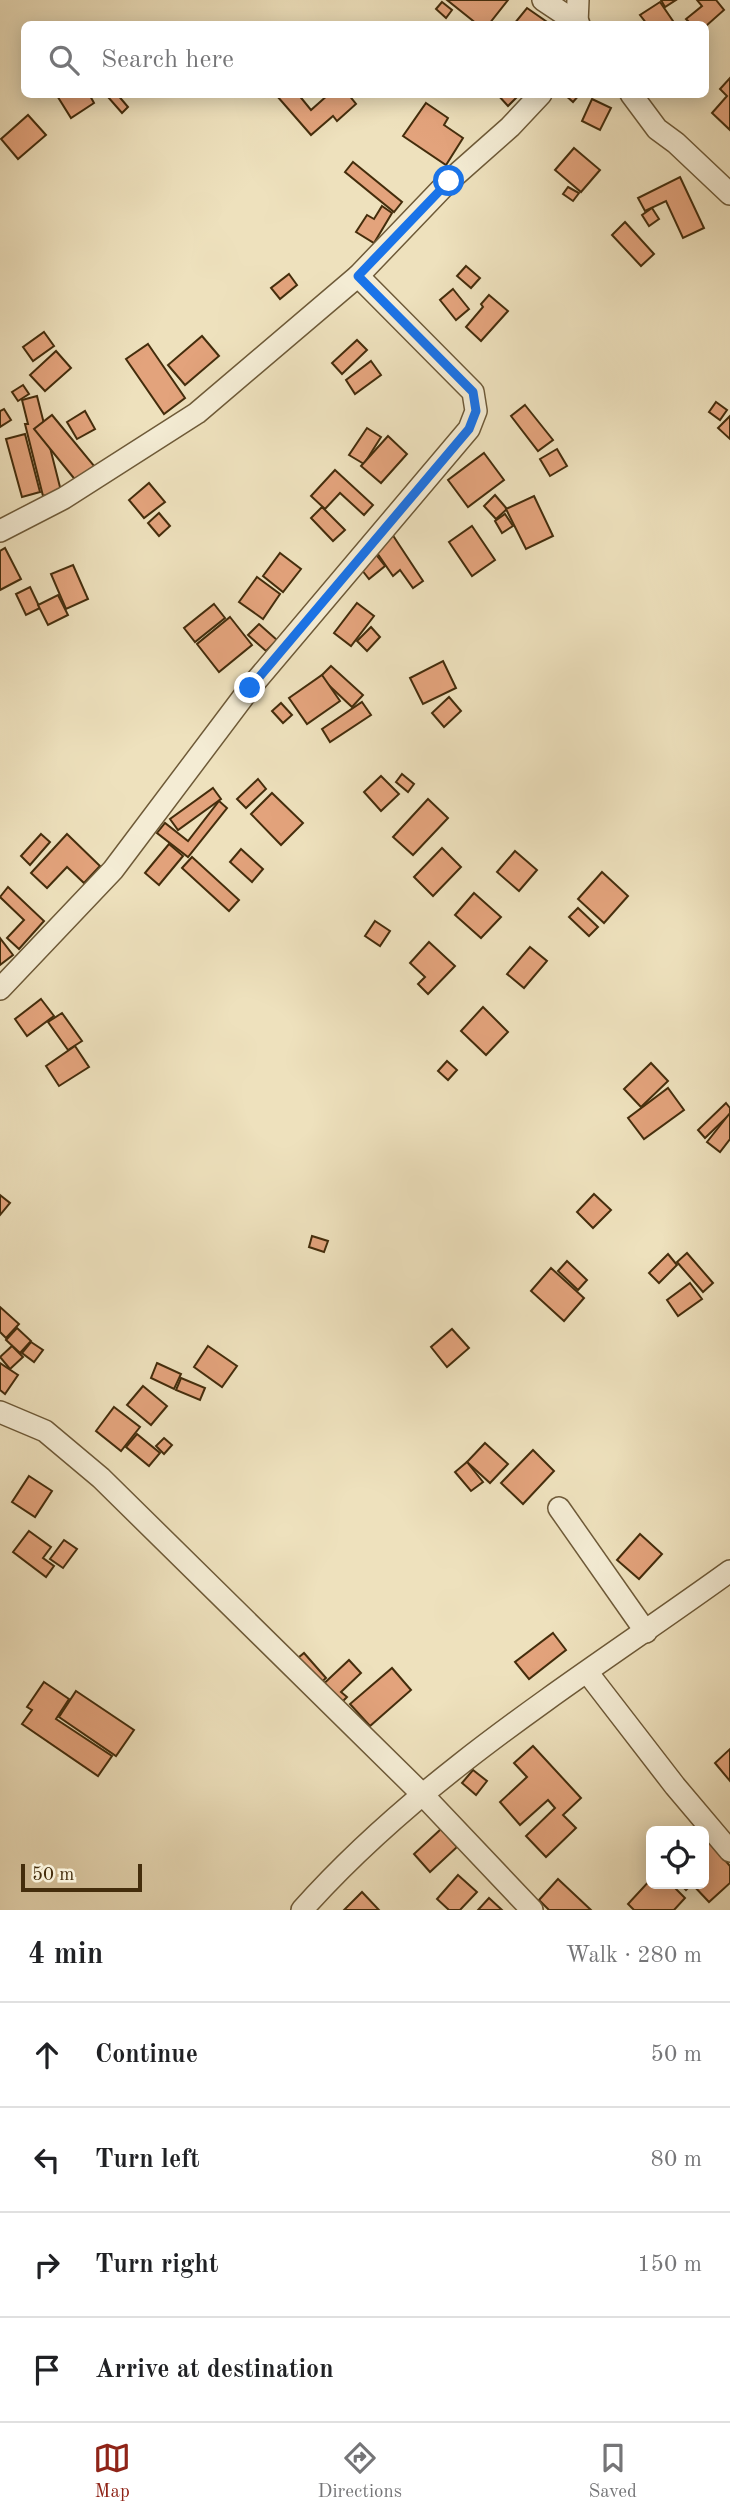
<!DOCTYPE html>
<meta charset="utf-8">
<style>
body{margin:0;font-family:"Old Standard TT",serif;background:#f2f2f2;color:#202124}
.controls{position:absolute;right:21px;bottom:21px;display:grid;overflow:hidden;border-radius:10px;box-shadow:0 4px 18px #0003}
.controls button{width:63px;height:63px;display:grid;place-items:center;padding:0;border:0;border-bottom:2px solid #e0e0e0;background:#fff;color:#202124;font:35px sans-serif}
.scale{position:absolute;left:21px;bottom:18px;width:121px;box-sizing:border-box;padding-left:7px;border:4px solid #442d0c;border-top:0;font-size:19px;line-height:24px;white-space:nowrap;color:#442d0c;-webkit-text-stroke:5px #f4ecd4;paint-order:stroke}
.stop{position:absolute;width:21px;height:21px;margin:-16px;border:5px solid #1a73e8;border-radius:50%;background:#fff}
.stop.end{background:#1a73e8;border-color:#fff;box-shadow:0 2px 7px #0008}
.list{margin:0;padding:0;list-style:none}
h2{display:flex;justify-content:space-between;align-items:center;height:91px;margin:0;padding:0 28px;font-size:30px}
h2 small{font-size:23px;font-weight:400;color:#757577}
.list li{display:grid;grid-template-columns:46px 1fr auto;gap:21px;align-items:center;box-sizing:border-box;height:105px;padding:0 28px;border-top:2px solid #e0e0e0}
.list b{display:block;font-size:26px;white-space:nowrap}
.list em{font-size:23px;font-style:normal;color:#757577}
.icon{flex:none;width:38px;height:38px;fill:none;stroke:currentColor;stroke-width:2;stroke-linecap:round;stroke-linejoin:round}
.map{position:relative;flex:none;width:730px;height:1910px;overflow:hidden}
.search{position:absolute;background:#fff;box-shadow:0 4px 18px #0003;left:21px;right:21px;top:21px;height:77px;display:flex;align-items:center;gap:18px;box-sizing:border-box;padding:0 24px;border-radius:10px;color:#757577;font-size:26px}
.sheet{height:511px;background:#fff}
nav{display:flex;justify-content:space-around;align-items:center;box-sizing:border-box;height:98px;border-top:2px solid #e0e0e0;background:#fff;font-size:19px;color:#757577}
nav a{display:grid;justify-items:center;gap:4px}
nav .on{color:#8f2418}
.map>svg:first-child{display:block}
.building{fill:#e3a37c;stroke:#442d0c;stroke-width:2}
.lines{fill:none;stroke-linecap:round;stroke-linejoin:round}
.minor-casing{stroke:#6e5a38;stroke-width:24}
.minor{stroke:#f4ecd4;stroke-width:21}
.route{stroke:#1a73e8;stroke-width:9}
</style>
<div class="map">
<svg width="730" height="1910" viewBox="0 0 730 1910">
<rect width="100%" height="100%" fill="#eee1bd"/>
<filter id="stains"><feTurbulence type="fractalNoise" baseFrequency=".00286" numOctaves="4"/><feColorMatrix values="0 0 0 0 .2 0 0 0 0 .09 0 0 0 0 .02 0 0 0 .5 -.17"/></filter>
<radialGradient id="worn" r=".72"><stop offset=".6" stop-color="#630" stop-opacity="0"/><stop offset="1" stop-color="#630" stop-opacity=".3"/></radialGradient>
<g class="building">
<path d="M447,0H508L489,24H477Z"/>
<path d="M661,0H676L665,7Z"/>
<path d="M697,0H716L724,10L706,26L691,24L686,19L702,6Z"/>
<path d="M442,2L452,10L446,18L436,9Z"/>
<path d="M660,2L675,24H647L640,15Z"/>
<path d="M527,8L550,24H514Z"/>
<path d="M730,78V130L712,113L727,96L720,89Z"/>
<path d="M56,94H89L94,103L71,118Z"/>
<path d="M111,94H117L128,107L122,113L108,97Z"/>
<path d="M279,94H298L311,110L329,94H348L356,104L337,121L333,116L311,135L277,96Z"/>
<path d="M497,94H520L508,106Z"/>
<path d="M564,94H580L573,102Z"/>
<path d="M592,99L611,108L600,130L582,121Z"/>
<path d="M426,103L448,118L444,125L463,138L446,165L403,136Z"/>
<path d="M28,115L46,135L18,159L1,139Z"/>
<path d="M574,148L600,170L581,192L555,170Z"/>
<path d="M353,162L402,202L394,212L345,172Z"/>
<path d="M680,177L704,228L683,238L666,201L645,211L638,198Z"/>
<path d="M568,187L579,193L573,201L563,194Z"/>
<path d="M382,206L392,213L374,243L356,232L367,215L374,219Z"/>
<path d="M652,208L659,219L649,226L642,215Z"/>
<path d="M625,222L654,254L641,266L612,235Z"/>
<path d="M466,266L480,278L471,288L457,276Z"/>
<path d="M289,274L297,285L280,299L271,288Z"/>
<path d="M453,289L469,309L456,320L440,300Z"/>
<path d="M489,295L508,311L481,341L466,327L483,307L481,304Z"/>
<path d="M44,332L54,346L33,361L23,347Z"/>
<path d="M202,336L219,356L185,385L168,365Z"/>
<path d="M357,340L367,350L342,374L332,363Z"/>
<path d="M148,344L185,398L164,414L126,359Z"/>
<path d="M56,351L71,368L45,391L30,375Z"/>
<path d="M371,361L381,375L355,394L346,380Z"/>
<path d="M23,385L29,394L18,401L12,392Z"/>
<path d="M37,396L61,491L43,496L25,424H28L22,400Z"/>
<path d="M716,402L727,410L720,420L709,412Z"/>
<path d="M525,405L553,440L538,451L511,416Z"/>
<path d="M4,409L11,420L0,427V411Z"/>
<path d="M85,411L95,429L77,439L67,422Z"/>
<path d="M52,415L95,467L77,482L34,429Z"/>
<path d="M730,416V439L718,428Z"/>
<path d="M367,428L381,437L364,464L349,455Z"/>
<path d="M25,434L40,492L22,497L6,439Z"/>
<path d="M388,436L407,454L381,483L361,466Z"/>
<path d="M557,449L567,466L550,476L540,459Z"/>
<path d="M484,453L504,480L468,507L448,480Z"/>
<path d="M335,470L373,505L364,515L340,493L325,509L311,496Z"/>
<path d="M149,483L165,502L144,518L129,500Z"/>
<path d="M495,495L507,509L496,519L484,506Z"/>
<path d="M534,496L553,536L526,549L506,509Z"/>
<path d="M322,507L345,530L333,541L311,518Z"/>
<path d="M159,513L170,526L159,536L148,523Z"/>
<path d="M505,514L513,526L502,533L495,521Z"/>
<path d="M472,526L495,560L472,576L449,542Z"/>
<path d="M392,534L423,581L413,588L400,570L393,576L373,547Z"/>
<path d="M5,548L21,579L0,590V551Z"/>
<path d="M374,552L385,566L369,579L358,565Z"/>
<path d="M280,553L301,569L283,592L263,576Z"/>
<path d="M73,565L88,599L66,609L51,574Z"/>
<path d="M257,577L280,594L263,619L239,602Z"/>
<path d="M30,587L40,608L26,615L16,594Z"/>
<path d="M58,595L68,615L48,625L38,605Z"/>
<path d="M357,603L374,616L351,646L334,633Z"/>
<path d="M214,604L225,618L195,642L184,628Z"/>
<path d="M230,617L252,645L219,672L197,644Z"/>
<path d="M259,624L277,640L266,651L248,635Z"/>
<path d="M371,627L380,637L367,651L357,641Z"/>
<path d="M443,661L456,688L423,704L410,678Z"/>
<path d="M331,666L363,695L352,707L320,677Z"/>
<path d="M322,675L340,701L307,724L289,698Z"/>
<path d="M449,697L461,711L444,727L432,713Z"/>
<path d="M362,702L371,715L330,742L322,729Z"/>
<path d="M281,703L292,715L283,723L272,711Z"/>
<path d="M402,774L414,784L408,792L396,782Z"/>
<path d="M381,776L399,794L381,811L364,792Z"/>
<path d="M258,779L266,789L246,808L237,799Z"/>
<path d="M213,788L221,799L178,830L170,819Z"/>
<path d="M272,793L303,823L281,845L251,814Z"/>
<path d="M428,799L448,818L413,855L393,837Z"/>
<path d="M219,801L227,808L188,857L157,833L165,823L188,841Z"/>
<path d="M41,834L50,842L30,865L21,856Z"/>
<path d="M67,834L100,866L84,883L67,867L47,888L31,873Z"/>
<path d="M169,844L183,856L159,885L145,873Z"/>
<path d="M442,848L461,867L433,896L414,877Z"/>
<path d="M241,849L263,869L252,882L230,862Z"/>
<path d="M515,851L537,870L519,891L497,872Z"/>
<path d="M192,857L239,900L229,911L182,868Z"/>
<path d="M602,872L628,896L604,923L578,899Z"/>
<path d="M8,887L44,921L19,949L7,938L24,920L0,897Z"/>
<path d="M474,893L501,917L481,938L455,915Z"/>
<path d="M578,908L598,927L589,936L569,917Z"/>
<path d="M375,921L390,931L380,946L365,936Z"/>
<path d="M0,938L13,955L0,965Z"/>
<path d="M429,942L455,966L428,994L418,984L425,977L410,963Z"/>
<path d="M530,947L547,961L524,988L507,974Z"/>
<path d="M41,999L54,1016L27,1036L15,1019Z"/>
<path d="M483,1007L508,1032L486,1055L461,1031Z"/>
<path d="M62,1013L82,1041L68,1050L48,1022Z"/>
<path d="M75,1046L89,1067L59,1086L46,1066Z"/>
<path d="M447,1061L457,1070L448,1080L438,1071Z"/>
<path d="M651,1063L668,1081L641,1107L624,1089Z"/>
<path d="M668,1088L684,1110L644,1139L628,1118Z"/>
<path d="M726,1103L730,1108V1114L705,1138L698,1130Z"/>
<path d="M730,1113V1139L720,1152L707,1142Z"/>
<path d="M594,1194L611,1210L593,1228L577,1212Z"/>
<path d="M0,1195L10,1203L0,1215Z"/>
<path d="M312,1236L328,1241L324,1252L309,1247Z"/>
<path d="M687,1253L713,1283L703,1292L677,1262Z"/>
<path d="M668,1254L677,1265L659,1283L649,1273Z"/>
<path d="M567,1261L587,1280L578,1290L558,1271Z"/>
<path d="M551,1268L584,1298L564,1321L531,1291Z"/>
<path d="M690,1283L702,1299L678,1316L667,1300Z"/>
<path d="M0,1307L19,1324L6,1338L0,1332Z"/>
<path d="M17,1328L31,1341L20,1353L6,1340Z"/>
<path d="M452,1329L469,1348L447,1367L431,1347Z"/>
<path d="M31,1342L43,1350L34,1362L22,1353Z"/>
<path d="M12,1346L23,1357L10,1369L0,1357Z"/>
<path d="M208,1346L237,1366L222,1387L194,1367Z"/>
<path d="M0,1363L18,1375L5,1394L0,1390Z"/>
<path d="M157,1363L181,1374L174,1389L151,1378Z"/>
<path d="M181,1378L205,1388L200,1400L176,1390Z"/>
<path d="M143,1386L167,1406L151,1425L127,1405Z"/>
<path d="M114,1407L140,1427L121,1451L96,1431Z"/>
<path d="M137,1434L160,1453L149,1466L126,1447Z"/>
<path d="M164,1438L172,1445L164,1454L156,1446Z"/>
<path d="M485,1443L508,1464L490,1483L467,1462Z"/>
<path d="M533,1450L554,1471L523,1504L501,1483Z"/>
<path d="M467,1462L483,1482L471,1491L455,1472Z"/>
<path d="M29,1476L52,1491L35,1517L12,1502Z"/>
<path d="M29,1531L51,1547L43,1558L54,1566L46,1577L13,1552Z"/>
<path d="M640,1534L662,1554L639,1579L617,1560Z"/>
<path d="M64,1540L77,1549L63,1568L50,1559Z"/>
<path d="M553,1633L566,1650L529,1679L515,1662Z"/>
<path d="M304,1653L326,1678L316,1687L293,1662Z"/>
<path d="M349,1660L361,1673L341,1692L347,1697L335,1709L317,1690Z"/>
<path d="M392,1668L411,1690L370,1726L350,1704Z"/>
<path d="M44,1682L69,1699L56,1719L112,1756L98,1776L22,1724L32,1710L27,1707Z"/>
<path d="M76,1691L134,1730L116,1756L59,1717Z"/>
<path d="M533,1746L581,1798L563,1815L576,1828L546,1857L526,1836L555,1808L548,1800L520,1825L500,1802L527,1777L514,1763Z"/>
<path d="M730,1749V1781L715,1763Z"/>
<path d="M473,1770L487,1781L476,1795L462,1783Z"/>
<path d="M441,1829L457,1847L430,1872L414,1854Z"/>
<path d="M704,1832L730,1854L724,1859L730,1866V1883L709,1902L692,1884L686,1890L680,1884H704Z"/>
<path d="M458,1875L477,1892L460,1910H449L437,1899Z"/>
<path d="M558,1879L591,1910H549L539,1900Z"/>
<path d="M651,1879V1884H671L685,1898L674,1910H634L628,1904Z"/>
<path d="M362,1892L379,1910H344Z"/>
<path d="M489,1898L502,1910H478Z"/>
</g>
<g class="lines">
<defs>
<g id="minor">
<path d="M543,0L579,24"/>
<path d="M577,24L578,0"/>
<path d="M631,94L657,129L676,143L730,194"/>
<path d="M0,531L64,498L197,413L358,276L449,181L510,127L541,94"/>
<path d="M0,989L113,870L250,688L469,429L476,411L473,392L358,276"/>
<path d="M0,1412L45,1431L101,1478L422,1794L532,1910"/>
<path d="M559,1508L646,1632"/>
<path d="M587,1672L675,1786L730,1851"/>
<path d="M302,1910C424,1773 583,1677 730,1571"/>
</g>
</defs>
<use href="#minor" class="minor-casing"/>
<use href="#minor" class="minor"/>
</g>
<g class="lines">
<path class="route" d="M250,688L469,429L476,411L473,392L358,276L449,181"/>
</g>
<rect width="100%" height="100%" filter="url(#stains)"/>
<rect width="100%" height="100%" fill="url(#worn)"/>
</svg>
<div class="controls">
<button><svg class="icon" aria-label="locate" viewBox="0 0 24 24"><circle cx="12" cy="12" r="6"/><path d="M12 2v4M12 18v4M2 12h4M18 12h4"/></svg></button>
</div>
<div class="scale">50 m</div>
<div class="stop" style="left:449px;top:181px"></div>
<div class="stop end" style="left:250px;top:688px"></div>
<div class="search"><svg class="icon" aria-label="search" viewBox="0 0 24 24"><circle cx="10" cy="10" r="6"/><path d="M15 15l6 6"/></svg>Search here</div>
</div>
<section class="sheet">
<h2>4 min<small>Walk · 280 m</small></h2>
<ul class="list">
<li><svg class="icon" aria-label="ahead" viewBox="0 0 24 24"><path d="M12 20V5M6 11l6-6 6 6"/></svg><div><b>Continue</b></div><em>50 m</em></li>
<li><svg class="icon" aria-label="left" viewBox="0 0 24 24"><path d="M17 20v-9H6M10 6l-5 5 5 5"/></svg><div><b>Turn left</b></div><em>80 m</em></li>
<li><svg class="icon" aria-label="right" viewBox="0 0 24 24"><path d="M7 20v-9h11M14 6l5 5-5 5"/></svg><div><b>Turn right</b></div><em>150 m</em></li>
<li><svg class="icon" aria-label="arrive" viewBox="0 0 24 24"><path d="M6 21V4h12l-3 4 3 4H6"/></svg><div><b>Arrive at destination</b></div></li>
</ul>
</section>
<nav>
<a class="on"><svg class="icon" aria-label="map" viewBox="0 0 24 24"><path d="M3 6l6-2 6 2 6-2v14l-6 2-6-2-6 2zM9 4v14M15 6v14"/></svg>Map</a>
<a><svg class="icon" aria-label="directions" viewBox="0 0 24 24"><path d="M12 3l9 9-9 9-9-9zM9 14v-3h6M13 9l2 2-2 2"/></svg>Directions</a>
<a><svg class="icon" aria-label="saved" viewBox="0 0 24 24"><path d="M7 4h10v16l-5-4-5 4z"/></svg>Saved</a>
</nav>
